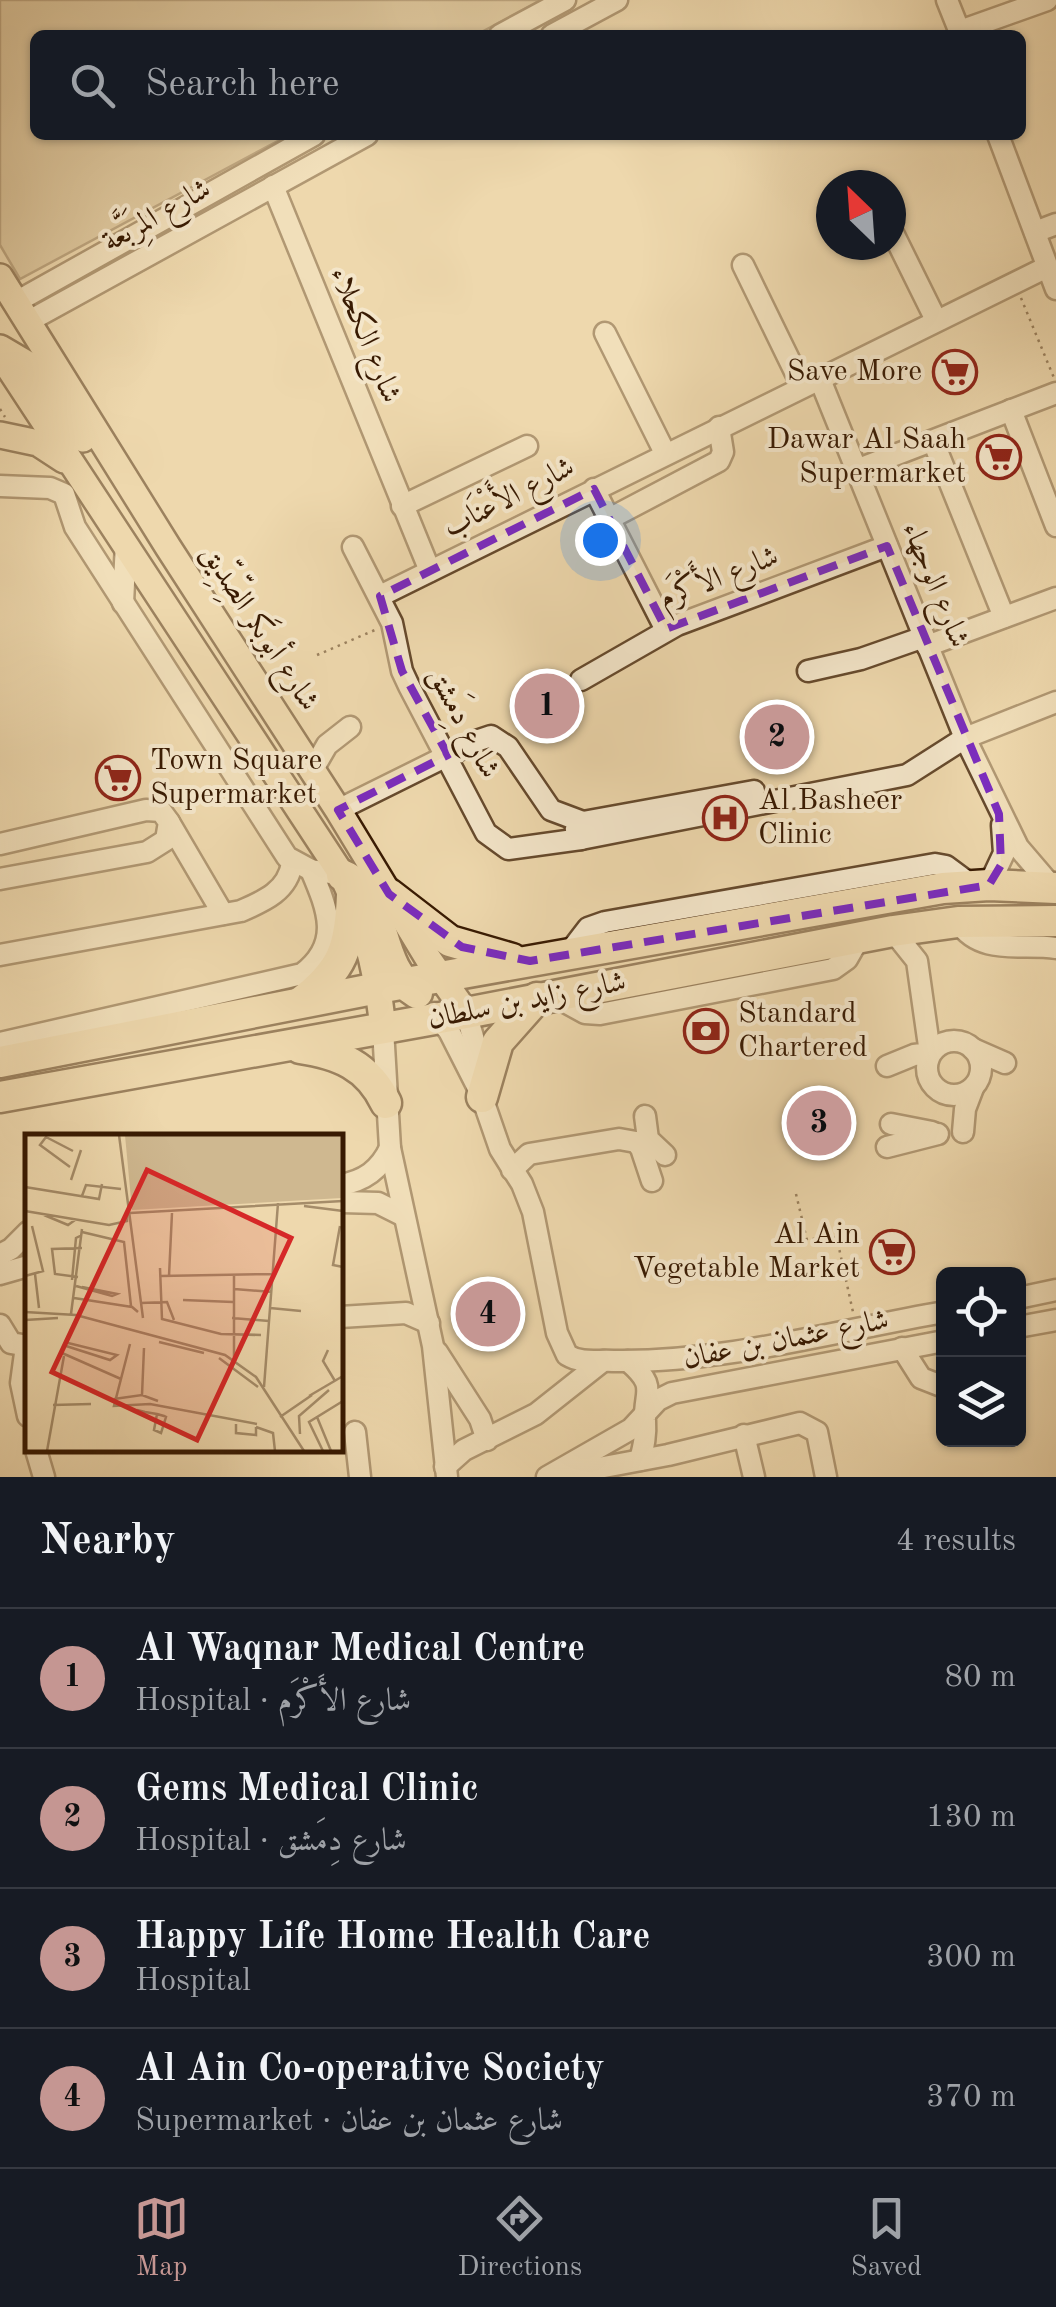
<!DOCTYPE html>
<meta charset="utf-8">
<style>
body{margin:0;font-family:"Old Standard TT",Amiri,serif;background:#20242c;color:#f1f3f6}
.controls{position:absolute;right:30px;bottom:30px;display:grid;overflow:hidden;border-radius:15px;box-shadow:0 2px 8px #0004}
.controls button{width:90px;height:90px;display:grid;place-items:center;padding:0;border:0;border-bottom:2px solid #363941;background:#171b24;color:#f1f3f6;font:50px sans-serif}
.compass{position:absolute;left:816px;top:170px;width:90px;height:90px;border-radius:50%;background:#171b24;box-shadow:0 2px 8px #0004;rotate:335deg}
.you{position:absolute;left:600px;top:540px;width:35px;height:35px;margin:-25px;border:8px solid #fff;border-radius:50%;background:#1a73e8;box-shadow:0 0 0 15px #1a73e833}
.badge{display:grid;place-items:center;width:65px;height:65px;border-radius:50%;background:#c59692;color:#111;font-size:32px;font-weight:700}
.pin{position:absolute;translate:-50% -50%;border:5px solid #fff;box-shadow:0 2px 10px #0006}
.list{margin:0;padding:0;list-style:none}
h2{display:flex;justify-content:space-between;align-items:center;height:130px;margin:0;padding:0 40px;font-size:42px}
h2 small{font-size:32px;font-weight:400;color:#9ea1a6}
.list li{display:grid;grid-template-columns:65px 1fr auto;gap:30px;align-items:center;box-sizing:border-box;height:140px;padding:0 40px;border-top:2px solid #363941}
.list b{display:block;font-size:38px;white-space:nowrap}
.list p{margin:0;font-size:32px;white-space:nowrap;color:#9ea1a6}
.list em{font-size:32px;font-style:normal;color:#9ea1a6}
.icon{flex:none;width:55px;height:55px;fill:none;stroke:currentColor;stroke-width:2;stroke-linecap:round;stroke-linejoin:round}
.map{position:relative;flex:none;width:1056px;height:1477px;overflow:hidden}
.search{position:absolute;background:#171b24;box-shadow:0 2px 8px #0004;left:30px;right:30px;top:30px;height:110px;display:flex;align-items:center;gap:25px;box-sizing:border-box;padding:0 35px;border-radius:15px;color:#9ea1a6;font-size:38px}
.sheet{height:690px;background:#171b24}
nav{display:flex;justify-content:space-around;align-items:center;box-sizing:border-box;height:140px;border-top:2px solid #363941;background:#171b24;font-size:28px;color:#9ea1a6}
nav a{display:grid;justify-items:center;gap:5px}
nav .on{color:#c59692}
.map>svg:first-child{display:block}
.green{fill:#cfb890;stroke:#846949;stroke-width:2.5}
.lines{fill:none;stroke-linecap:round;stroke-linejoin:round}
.minor-casing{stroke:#664a2d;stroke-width:25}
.major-casing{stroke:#381a02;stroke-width:30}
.highway-casing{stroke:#381a02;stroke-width:35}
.path{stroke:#381a02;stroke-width:2.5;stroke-dasharray:2.5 5;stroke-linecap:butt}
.minor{stroke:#f4e6ca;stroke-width:20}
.major{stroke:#eed8ad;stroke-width:25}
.highway{stroke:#eed8ad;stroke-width:30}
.marked{fill:none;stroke:#7b2cbf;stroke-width:8;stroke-dasharray:20 12;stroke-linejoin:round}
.labels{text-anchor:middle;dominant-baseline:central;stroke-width:8;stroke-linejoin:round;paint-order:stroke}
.street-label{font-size:30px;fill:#381a02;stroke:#f4e6ca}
.poi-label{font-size:30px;fill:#381a02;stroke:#f4e6ca;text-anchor:end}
.inset-road{fill:none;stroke:#a58c69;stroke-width:2.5}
.view{fill:#d62828;fill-opacity:0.15;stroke:#d62828;stroke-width:5}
.inset-edge{fill:none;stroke:#381a02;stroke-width:5}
</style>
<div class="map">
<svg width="1056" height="1477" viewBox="0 0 1056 1477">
<rect width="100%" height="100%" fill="#eed8ad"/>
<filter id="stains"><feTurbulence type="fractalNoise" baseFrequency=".002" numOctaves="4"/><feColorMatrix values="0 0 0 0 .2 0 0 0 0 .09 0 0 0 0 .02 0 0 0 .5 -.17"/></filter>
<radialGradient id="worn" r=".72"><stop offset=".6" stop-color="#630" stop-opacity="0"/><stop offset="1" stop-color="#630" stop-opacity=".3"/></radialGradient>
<path class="green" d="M0,0H541L476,35H35V135H289L20,279L0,245Z"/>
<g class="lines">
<defs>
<g id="minor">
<path d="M947,0L961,35"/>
<path d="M960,31L1047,0"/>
<path d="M500,35L565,0"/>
<path d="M552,35L617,0"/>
<path d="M998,135L1056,289"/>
<path d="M273,186L430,571"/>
<path d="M891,229L936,320"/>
<path d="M1035,232L1056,224"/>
<path d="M743,265L802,386"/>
<path d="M16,302L314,135"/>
<path d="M29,321L367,135"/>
<path d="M605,333L665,453"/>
<path d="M819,377L965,738L1018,847L1053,888"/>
<path d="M1011,410L1056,526"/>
<path d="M933,441L1004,617"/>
<path d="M856,470L1056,393"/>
<path d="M0,486L50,488L64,494L75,527L287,857L311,870L342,875"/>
<path d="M594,489L666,630"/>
<path d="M402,506L527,446"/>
<path d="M609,519L719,461L723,452L719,427"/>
<path d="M353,547L392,623L402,671L409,686L486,833L508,849L581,839L907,775L965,738L1056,702"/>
<path d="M380,596L1047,267"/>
<path d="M123,603L126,543"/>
<path d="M927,646L1056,598"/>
<path d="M808,671L861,659L924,637"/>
<path d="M581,680L677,625L887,546"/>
<path d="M312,771L327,745L350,727"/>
<path d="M338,810L479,740L491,736L508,747L551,810L583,822"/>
<path d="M169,822L223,914"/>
<path d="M581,839L576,829L583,822L754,791"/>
<path d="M0,844L146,810L161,811L169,822L166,840L147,852L0,879"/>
<path d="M989,885L1004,853L1002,825"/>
<path d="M958,922C981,956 1021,943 1056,948"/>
<path d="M568,954L588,928L605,922L935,864L946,866L973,886"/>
<path d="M0,955L241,911C264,901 288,891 292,863"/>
<path d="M554,996L585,1013L600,1014L833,969L847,959L859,938"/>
<path d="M434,1013L449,1031L477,1086"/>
<path d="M466,1013L479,1057L482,1097L500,1149L522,1184L533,1212L557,1333L567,1355C582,1364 596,1360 613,1361C724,1363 835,1331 944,1312"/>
<path d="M383,1029L390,1148L433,1346L447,1477"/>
<circle cx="954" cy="1068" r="27"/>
<path d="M0,1043L302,974C342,944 328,910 311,870"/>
<path d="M973,1049L1005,1063"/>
<path d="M887,1066L914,1055L930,1053L917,961L893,931"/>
<path d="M645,1116L648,1139L665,1155"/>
<path d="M891,1124L932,1132"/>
<path d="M963,1132L965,1109L973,1088"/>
<path d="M887,1147L938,1134"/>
<path d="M512,1170L529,1154L619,1139L636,1142L641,1148L652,1181"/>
<path d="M340,1185C364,1181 380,1170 390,1148"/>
<path d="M342,1202L378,1203L402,1215"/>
<path d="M0,1255L11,1249L28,1232"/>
<path d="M0,1274L28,1266"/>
<path d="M1018,1298L1056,1290"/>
<path d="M340,1317L406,1313L429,1323"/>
<path d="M0,1325L11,1343L28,1346"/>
<path d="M1018,1327L1056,1320"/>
<path d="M26,1346L21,1383L28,1416"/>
<path d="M902,1348L921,1378L944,1387"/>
<path d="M437,1352L480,1419L487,1440"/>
<path d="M628,1361C658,1387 644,1390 645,1420C646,1435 644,1445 640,1460"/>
<path d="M355,1432L360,1477"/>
<path d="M744,1435L754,1477"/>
<path d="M36,1450L44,1477"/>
<path d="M445,1467L464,1450L536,1414L603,1361"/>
<path d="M561,1475L668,1455L800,1423L817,1432L826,1477"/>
<path d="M547,1477L631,1429L658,1400L672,1393L944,1341"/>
</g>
<g id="major">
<path d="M0,277L168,547L338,810L429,960L466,1013"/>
<path d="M0,348L34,368L83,439"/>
<path d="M0,354L342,875C365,922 378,977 383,1029"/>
<path d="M0,435L38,443L64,460"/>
</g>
<g id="highway">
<path d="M342,875C390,895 373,966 417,993"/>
<path d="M389,894L450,941L512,959"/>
<path d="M301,1002C343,970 350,947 352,895"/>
<path d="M300,1048C339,1054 368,1065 386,1103"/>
<path d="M0,1062L378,988L943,888L989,885L1056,888"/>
<path d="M0,1097L440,1018L893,931L958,922L1056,921"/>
<path d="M482,1097L498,1042L537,998"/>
</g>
</defs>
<use href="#minor" class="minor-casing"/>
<use href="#major" class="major-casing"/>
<use href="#highway" class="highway-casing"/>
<g class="path">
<path d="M1021,298L1054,378"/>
<path d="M0,409L5,417"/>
<path d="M317,655L375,630"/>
<path d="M796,1194L807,1240L833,1236L837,1239L853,1312"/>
</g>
<use href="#minor" class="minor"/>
<use href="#major" class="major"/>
<use href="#highway" class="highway"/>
</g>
<path d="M0 0H1056V1477H0ZM594,489L666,629L887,546L999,814L1001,865L989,885L530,961L462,947L389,894L338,810L448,755L402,671L380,596Z" fill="#eed8ad" fill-opacity=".55" fill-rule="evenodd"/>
<path class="marked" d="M594,489L666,629L887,546L999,814L1001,865L989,885L530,961L462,947L389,894L338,810L448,755L402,671L380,596Z"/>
<defs>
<symbol id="supermarket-ring" viewBox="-11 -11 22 22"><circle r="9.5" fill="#f4e6ca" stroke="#8f2418" stroke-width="1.5"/><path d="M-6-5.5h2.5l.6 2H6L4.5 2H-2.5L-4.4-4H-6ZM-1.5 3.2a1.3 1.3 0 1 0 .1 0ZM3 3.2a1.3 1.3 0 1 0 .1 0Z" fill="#8f2418"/></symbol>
<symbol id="hospital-ring" viewBox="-11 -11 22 22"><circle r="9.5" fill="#f4e6ca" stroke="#8f2418" stroke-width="1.5"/><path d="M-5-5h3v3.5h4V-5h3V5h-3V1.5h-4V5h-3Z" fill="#8f2418"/></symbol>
<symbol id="bank-ring" viewBox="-11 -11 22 22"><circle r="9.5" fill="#f4e6ca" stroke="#8f2418" stroke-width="1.5"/><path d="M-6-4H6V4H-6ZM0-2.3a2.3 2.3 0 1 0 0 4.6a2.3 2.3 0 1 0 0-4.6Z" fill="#8f2418"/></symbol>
</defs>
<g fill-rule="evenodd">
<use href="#supermarket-ring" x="930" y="347" width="50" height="50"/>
<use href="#supermarket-ring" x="974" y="432" width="50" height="50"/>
<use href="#supermarket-ring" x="93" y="753" width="50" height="50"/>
<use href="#hospital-ring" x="700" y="793" width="50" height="50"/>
<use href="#bank-ring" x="681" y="1006" width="50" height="50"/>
<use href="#supermarket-ring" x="867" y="1227" width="50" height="50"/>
</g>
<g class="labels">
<g class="street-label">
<text transform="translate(157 216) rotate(-29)">شارع المِرَبَّعة</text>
<text transform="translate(365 335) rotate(68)">شارع الكحلاء</text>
<text transform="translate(509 498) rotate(-27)">شارع الأَعْنَاب</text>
<text transform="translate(719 578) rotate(-21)">شارع الأَكْرَم</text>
<text transform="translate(935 585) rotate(68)">شارع الوجهاء</text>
<text transform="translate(259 628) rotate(57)">شارع أبوبَكر الصِّدِّيق</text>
<text transform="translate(463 723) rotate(62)">شارع دِمَشق</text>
<text transform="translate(527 1001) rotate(-11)">شارع زايد بن سلطان</text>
<text transform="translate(786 1340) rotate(-11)">شارع عثمان بن عفان</text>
</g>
<g class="poi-label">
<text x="922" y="372">Save More</text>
<text x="966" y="440">Dawar Al Saah<tspan x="966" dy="34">Supermarket</tspan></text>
<text x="150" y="761" text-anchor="start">Town Square<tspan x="150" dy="34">Supermarket</tspan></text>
<text x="758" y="801" text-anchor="start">Al Basheer<tspan x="758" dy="34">Clinic</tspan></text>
<text x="738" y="1014" text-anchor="start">Standard<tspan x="738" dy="34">Chartered</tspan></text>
<text x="860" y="1235">Al Ain<tspan x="860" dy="34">Vegetable Market</tspan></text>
</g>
</g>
<g transform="translate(25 1134)">
<rect width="318" height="318" fill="#eed8ad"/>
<path d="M100,1H317V64L107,76Z" fill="#cfb890"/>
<path class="inset-road" d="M94,1L118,184M45,33L15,11L21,3L48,17M46,46L56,16M0,53L74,65L77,50M57,62L61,51L96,55M279,72L318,77M0,77L84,91L102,87V79M105,79L318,67M19,81L43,91L50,86M315,92L308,131L318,133M57,98L99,108L106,172L113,178M135,134L137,185L196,200L236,201M10,140L14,174M0,142L18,137L7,92M136,142L248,140M144,142L147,79M53,143L30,140L27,115L57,114M47,146L51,104L57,101M51,152L87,162L92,160L57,153M209,155L247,158M49,164L107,173M158,166L208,168M116,169L142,168L149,186M245,174L276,177M0,178L51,181L200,221L231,243L279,317M46,180L57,95M207,184L244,187M0,186L33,184M134,208L179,219M105,210L89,272L125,270L232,290M38,211L85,226L92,221L39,208M303,216L298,227L310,247M37,219L96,245M194,224L233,253M209,225V140M239,253L253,69M117,261L119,214M284,262L318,242M89,265L117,261L133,267M28,271L66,270M112,276L120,278L132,280L139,282L141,283L136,299L129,296L132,280M255,283L287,261M292,283L306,317M211,290V299L231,301V293M231,293L248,299L250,317M275,300L274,282L304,256M22,317L39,222M298,317L284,288L318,267"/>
<path class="view" d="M122,36L266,104L172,306L27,238Z"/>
<rect width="318" height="318" class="inset-edge"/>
</g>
<rect width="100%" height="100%" filter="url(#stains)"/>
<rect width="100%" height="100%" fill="url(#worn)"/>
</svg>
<div class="controls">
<button><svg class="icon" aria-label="locate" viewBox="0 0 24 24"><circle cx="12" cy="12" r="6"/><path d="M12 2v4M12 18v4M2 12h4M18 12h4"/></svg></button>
<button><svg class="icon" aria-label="layers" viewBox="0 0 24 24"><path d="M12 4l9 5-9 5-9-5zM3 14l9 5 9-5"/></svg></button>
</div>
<svg class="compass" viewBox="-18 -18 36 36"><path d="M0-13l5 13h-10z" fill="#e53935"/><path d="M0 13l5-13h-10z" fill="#9ea1a6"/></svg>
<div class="you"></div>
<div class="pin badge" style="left:547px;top:706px">1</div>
<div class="pin badge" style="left:777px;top:737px">2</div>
<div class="pin badge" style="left:819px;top:1123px">3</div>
<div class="pin badge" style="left:488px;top:1314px">4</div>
<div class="search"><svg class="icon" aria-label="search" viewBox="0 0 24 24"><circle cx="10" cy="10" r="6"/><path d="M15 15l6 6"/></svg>Search here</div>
</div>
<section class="sheet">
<h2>Nearby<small>4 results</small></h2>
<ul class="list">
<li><span class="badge">1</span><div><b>Al Waqnar Medical Centre</b><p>Hospital · شارع الأَكْرَم</p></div><em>80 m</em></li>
<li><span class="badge">2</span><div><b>Gems Medical Clinic</b><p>Hospital · شارع دِمَشق</p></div><em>130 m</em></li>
<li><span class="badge">3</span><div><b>Happy Life Home Health Care</b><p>Hospital</p></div><em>300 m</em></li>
<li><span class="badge">4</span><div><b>Al Ain Co-operative Society</b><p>Supermarket · شارع عثمان بن عفان</p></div><em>370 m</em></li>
</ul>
</section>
<nav>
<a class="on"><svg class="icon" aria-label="map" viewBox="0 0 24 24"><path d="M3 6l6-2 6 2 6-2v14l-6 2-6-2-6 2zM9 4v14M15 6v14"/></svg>Map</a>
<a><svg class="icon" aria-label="directions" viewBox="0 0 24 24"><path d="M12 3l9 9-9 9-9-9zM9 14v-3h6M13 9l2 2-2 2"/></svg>Directions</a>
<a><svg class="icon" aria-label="saved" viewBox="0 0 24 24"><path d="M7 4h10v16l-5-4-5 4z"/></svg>Saved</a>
</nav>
